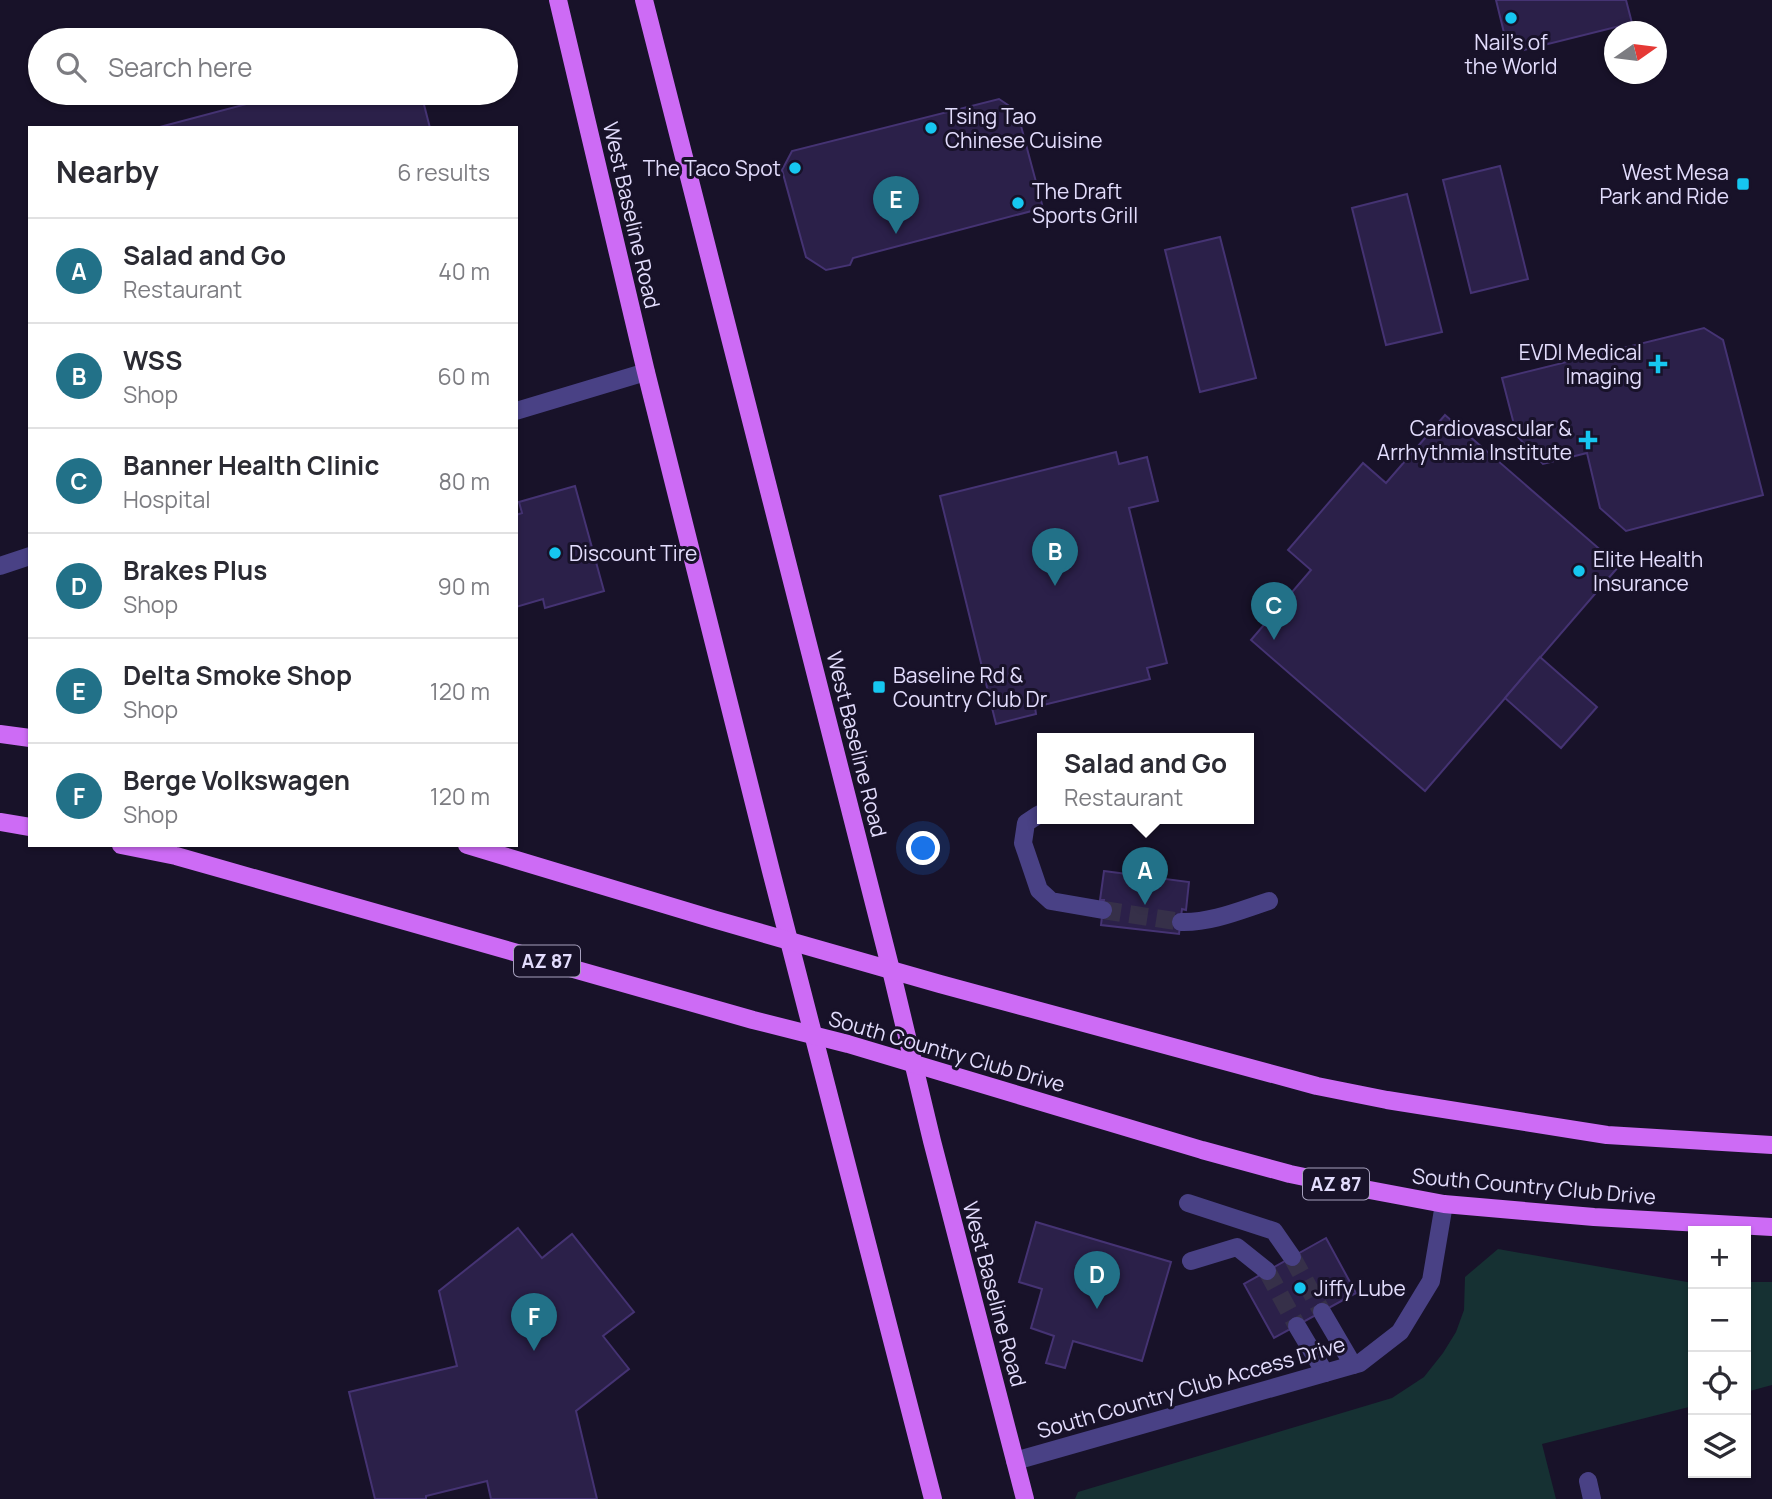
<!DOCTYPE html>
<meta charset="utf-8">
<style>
body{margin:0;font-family:Manrope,sans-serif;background:#f7f7f7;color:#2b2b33}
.controls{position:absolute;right:21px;bottom:21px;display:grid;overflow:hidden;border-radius:0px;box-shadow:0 2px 5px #0004}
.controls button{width:63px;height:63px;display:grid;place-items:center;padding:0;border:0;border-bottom:2px solid #e1e1e2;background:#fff;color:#2b2b33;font:35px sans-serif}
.compass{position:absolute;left:1604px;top:21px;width:63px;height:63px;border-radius:50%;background:#fff;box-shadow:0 2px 5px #0004;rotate:76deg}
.you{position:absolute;left:924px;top:849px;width:24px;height:24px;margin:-18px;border:5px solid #fff;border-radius:50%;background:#1a73e8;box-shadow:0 0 0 10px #1a73e833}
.badge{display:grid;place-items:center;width:46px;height:46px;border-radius:50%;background:#227188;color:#fff;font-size:23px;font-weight:700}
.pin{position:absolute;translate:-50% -58px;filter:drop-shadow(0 2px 4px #0008)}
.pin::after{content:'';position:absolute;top:37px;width:24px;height:21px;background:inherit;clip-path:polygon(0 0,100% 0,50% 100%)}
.popup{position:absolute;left:1037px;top:733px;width:217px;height:91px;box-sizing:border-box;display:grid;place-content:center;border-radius:0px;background:#fff;filter:drop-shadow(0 2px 5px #0005);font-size:23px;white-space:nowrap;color:#7c7c81}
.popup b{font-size:26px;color:#2b2b33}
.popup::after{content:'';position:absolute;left:50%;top:100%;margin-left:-14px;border:14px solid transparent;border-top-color:#fff}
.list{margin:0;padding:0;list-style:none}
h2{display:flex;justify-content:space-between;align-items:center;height:91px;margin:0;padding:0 28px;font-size:30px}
h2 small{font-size:23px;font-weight:400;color:#7c7c81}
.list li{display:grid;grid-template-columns:46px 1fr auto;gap:21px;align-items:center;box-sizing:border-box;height:105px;padding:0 28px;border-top:2px solid #e1e1e2}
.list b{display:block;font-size:26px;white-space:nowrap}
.list p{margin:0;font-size:23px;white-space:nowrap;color:#7c7c81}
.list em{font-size:23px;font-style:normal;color:#7c7c81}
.icon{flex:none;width:38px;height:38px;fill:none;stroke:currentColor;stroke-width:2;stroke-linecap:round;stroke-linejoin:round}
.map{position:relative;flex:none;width:1772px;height:1499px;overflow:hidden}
.search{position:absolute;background:#fff;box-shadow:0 2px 5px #0004;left:28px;top:28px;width:490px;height:77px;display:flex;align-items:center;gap:18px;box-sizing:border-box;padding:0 24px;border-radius:38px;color:#7c7c81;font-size:26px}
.panel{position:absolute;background:#fff;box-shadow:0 2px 5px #0004;left:28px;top:126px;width:490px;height:721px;border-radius:0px}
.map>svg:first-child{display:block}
.green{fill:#163133}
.building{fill:#2b2049;stroke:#453373;stroke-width:2}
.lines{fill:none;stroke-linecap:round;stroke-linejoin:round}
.minor-tunnel{stroke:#363049;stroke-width:18;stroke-dasharray:18 9;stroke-linecap:butt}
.minor{stroke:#494185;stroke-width:18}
.major{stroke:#cd6bf5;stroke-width:18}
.poi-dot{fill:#16c7f0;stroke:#181229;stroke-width:2.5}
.labels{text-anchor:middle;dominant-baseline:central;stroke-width:6;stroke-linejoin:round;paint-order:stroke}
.shield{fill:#181229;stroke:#a6a0bd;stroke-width:2}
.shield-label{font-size:19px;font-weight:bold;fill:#e3ddfd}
.poi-label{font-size:21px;fill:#e3ddfd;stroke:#181229;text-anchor:start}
.street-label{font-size:21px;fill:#e3ddfd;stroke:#181229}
</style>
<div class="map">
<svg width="1772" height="1499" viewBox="0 0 1772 1499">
<rect width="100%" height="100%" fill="#181229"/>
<g class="green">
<path d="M1498,1249L1693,1283V1406L1542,1444L1556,1499H1075L1078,1492L1392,1398L1424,1377L1443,1353L1456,1332L1464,1310L1465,1277Z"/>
<path d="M1746,1282H1772V1385L1746,1392Z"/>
</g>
<g class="building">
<path d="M1496,0H1626L1632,23L1524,50L1521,42L1507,45Z"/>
<path d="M288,93H421L430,128H156Z"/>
<path d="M999,99L1017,111L1043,208L853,258L850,265L826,270L806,257L782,170L792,151Z"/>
<path d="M1500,166L1528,279L1471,293L1443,180Z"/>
<path d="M1407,194L1442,332L1386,345L1352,208Z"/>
<path d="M1220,237L1256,378L1200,392L1165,250Z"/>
<path d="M1704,328L1723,340L1763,495L1626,531L1600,508L1587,453L1543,464L1517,436L1502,378Z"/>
<path d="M1445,415L1619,566L1425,791L1251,640L1311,570L1288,550L1363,463L1386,483Z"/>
<path d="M1116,452L1119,464L1147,457L1158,501L1129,508L1167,663L1147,668L1150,679L1035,707L1036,714L996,724L940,496Z"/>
<path d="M575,486L604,591L545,608L543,599L516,607V515L522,513L519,502Z"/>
<path d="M1540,657L1597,707L1561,748L1505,698Z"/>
<path d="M1104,871L1189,882L1186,910L1182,909L1179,934L1101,925L1104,900H1100Z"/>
<path d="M1036,1222L1171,1262L1142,1361L1073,1341L1065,1368L1046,1363L1054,1336L1031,1328L1042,1289L1019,1282Z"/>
<path d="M518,1228L542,1258L572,1234L634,1312L603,1336L629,1369L576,1411L597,1499H491L487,1481L426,1496V1499H375L349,1392L457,1366L439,1291Z"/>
<path d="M1326,1238L1356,1293L1274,1338L1244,1284Z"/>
</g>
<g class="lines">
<g class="minor-tunnel">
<path d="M1103,910L1181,922"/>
<path d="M1292,1257L1322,1312"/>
<path d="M1267,1271L1297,1326"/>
</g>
<g class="minor">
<path d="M516,411L646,372"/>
<path d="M0,566L30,556"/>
<path d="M1042,813L1038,815L1026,823L1023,843L1039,890L1051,901L1103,910"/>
<path d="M1181,922C1211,923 1241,910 1269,901"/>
<path d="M1188,1203L1274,1231L1292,1257"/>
<path d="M1191,1261L1237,1247L1267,1271"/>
<path d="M1322,1312L1353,1365"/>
<path d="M1297,1326L1325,1373"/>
<path d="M1015,1461L1360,1363L1400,1332L1431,1281L1444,1204"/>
<path d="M1588,1481L1592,1499"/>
</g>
<g class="major">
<path d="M558,0L646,372L771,871L933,1499"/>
<path d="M644,0L891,970L932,1141L1025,1499"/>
<path d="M0,734L30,738"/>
<path d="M0,822L30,827"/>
<path d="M121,845L176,856L753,1020L848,1044L1202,1150L1290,1174L1343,1185L1444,1204L1594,1217L1772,1227"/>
<path d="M467,845L713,919L940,984L1317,1086L1387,1100L1607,1135L1772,1145"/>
</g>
</g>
<g class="poi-dot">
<circle cx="1511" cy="18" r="7"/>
<circle cx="931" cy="128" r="7"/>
<circle cx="795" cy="168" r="7"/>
<rect x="1736" y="177" width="14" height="14" rx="3.5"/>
<circle cx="1018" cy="203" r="7"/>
<path d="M1654.5 353.5h7v7h7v7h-7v7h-7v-7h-7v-7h7z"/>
<path d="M1584.5 429.5h7v7h7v7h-7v7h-7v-7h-7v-7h7z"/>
<circle cx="555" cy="553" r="7"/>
<circle cx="1579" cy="571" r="7"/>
<rect x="872" y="680" width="14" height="14" rx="3.5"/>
<circle cx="1300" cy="1288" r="7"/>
</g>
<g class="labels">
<g class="shield">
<rect x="514" y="945.5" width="66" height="31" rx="5"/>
<rect x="1303" y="1168.5" width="66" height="31" rx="5"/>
</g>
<g class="shield-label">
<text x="547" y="961">AZ 87</text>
<text x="1336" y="1184">AZ 87</text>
</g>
<g class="poi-label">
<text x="1511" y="42" text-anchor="middle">Nail's of<tspan x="1511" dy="24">the World</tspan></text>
<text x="945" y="116">Tsing Tao<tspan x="945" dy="24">Chinese Cuisine</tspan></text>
<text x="781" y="168" text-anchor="end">The Taco Spot</text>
<text x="1729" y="172" text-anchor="end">West Mesa<tspan x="1729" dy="24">Park and Ride</tspan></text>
<text x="1032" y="191">The Draft<tspan x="1032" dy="24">Sports Grill</tspan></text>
<text x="1642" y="352" text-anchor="end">EVDI Medical<tspan x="1642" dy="24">Imaging</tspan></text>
<text x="1572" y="428" text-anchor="end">Cardiovascular &amp;<tspan x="1572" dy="24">Arrhythmia Institute</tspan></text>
<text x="569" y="553">Discount Tire</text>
<text x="1593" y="559">Elite Health<tspan x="1593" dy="24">Insurance</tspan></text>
<text x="893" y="675">Baseline Rd &amp;<tspan x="893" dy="24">Country Club Dr</tspan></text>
<text x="1314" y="1288">Jiffy Lube</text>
</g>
<g class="street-label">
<text transform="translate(632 215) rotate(77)">West Baseline Road</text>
<text transform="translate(857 744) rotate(76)">West Baseline Road</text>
<text transform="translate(947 1051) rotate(16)">South Country Club Drive</text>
<text transform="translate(1534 1186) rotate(5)">South Country Club Drive</text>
<text transform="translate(995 1294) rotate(75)">West Baseline Road</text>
<text transform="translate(1191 1387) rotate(-16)">South Country Club Access Drive</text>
</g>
</g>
</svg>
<div class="controls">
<button>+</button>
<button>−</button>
<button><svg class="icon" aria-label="locate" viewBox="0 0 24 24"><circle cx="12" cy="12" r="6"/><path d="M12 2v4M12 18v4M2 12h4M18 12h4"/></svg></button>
<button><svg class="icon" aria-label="layers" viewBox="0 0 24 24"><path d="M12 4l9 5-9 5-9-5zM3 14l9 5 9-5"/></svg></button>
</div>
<svg class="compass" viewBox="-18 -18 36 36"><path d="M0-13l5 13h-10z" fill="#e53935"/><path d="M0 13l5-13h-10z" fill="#7c7c81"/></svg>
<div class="you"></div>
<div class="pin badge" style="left:1145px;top:905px">A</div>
<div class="popup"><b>Salad and Go</b>Restaurant</div>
<div class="pin badge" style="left:1055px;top:586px">B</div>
<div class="pin badge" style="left:1274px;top:640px">C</div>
<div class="pin badge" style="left:1097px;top:1309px">D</div>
<div class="pin badge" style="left:896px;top:234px">E</div>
<div class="pin badge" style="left:534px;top:1351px">F</div>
<div class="search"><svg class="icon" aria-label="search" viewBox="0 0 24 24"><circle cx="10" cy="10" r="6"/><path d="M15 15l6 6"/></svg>Search here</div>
<section class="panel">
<h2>Nearby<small>6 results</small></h2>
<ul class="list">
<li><span class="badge">A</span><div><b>Salad and Go</b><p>Restaurant</p></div><em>40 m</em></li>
<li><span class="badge">B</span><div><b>WSS</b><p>Shop</p></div><em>60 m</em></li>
<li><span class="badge">C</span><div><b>Banner Health Clinic</b><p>Hospital</p></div><em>80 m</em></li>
<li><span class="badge">D</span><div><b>Brakes Plus</b><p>Shop</p></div><em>90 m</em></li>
<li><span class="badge">E</span><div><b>Delta Smoke Shop</b><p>Shop</p></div><em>120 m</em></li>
<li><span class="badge">F</span><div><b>Berge Volkswagen</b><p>Shop</p></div><em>120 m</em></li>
</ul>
</section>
</div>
